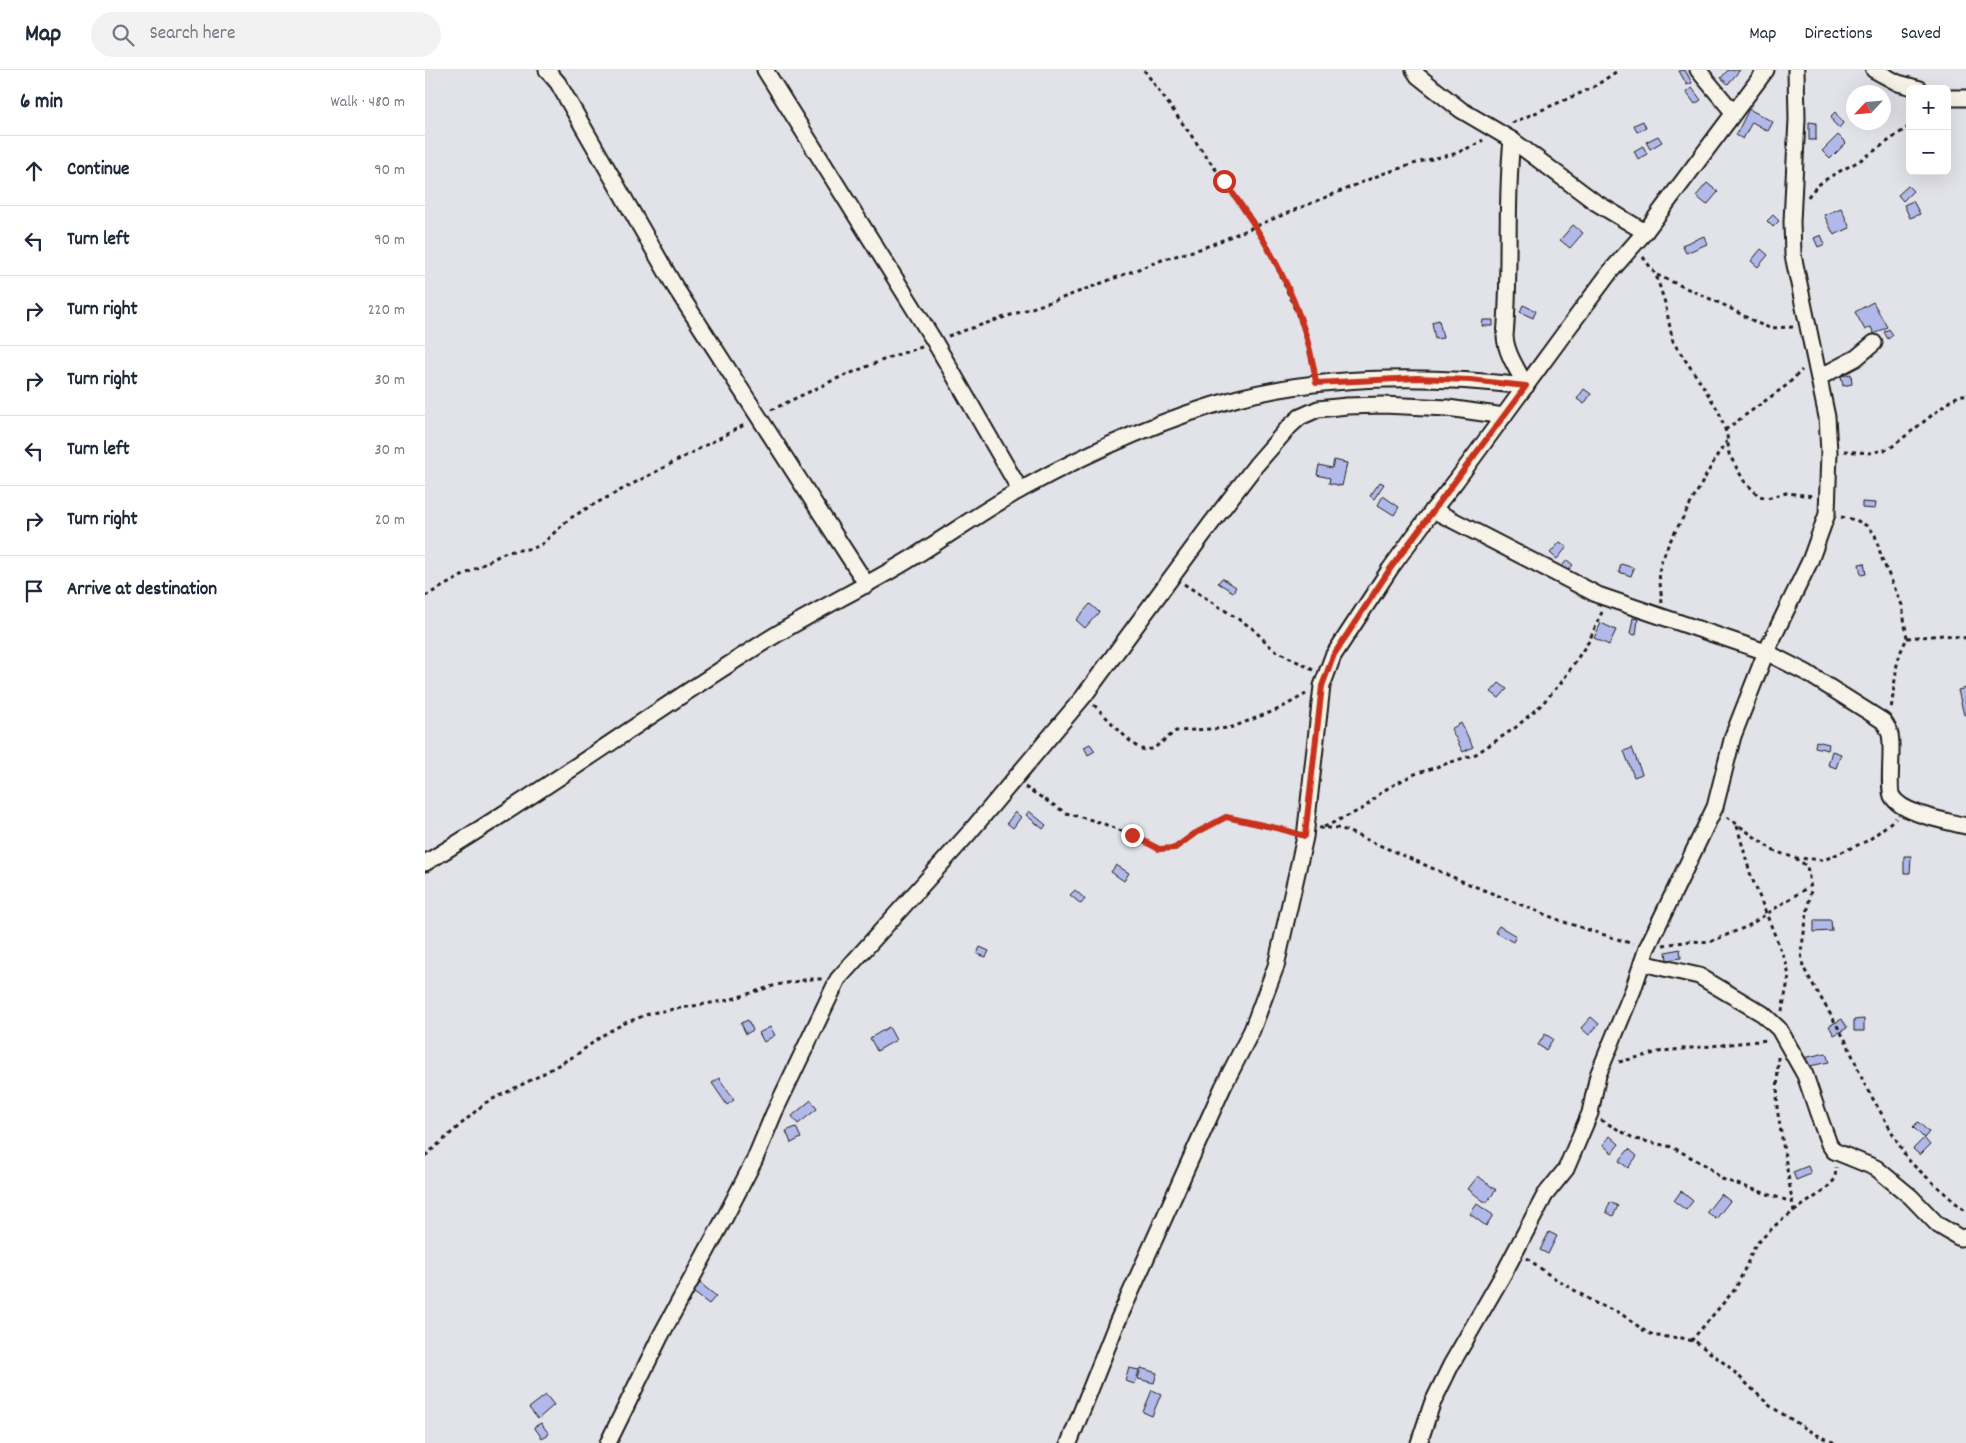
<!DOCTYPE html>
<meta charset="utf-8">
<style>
body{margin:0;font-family:Dekko,sans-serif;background:#f2f2f3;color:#1f2937}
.controls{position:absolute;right:15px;top:15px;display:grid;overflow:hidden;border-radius:8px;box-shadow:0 5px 20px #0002}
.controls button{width:45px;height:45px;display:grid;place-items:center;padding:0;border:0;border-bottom:1px solid #e0e1e3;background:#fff;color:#1f2937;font:25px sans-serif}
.compass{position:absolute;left:1421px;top:15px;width:45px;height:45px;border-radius:50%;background:#fff;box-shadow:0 5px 20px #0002;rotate:244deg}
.stop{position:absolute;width:15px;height:15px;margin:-11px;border:4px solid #c8321e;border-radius:50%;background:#fff}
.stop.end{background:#c8321e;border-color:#fff;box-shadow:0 1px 5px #0008}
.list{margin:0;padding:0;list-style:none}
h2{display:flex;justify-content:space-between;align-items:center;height:65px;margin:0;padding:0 20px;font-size:21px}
h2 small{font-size:16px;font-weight:400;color:#747a83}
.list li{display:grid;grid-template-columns:32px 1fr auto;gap:15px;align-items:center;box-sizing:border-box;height:70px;padding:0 20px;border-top:1px solid #e0e1e3}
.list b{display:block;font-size:19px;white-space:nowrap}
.list em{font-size:16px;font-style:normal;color:#747a83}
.icon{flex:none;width:28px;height:28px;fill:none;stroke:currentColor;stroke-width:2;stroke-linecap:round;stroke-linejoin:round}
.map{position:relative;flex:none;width:1541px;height:1373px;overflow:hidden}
header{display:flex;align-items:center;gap:30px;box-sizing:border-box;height:70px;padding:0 25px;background:#fff;border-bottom:1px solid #e0e1e3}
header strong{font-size:24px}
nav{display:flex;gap:28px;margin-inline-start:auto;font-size:18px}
.search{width:350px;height:45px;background:#f2f2f3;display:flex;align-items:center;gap:12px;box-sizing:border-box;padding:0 18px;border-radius:28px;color:#747a83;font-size:19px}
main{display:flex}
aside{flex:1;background:#fff}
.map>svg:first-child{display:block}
.building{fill:#b1b9ea;stroke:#1c1c1c}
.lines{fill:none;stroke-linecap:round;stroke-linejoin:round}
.minor-casing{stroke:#1c1c1c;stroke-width:19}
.path{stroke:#1c1c1c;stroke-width:3;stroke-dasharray:4 4;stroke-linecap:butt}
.minor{stroke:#f7f3e8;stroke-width:15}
.route{stroke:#c8321e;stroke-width:6}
</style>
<header>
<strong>Map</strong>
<div class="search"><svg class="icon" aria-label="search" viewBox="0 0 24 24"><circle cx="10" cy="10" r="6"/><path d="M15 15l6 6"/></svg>Search here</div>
<nav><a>Map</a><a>Directions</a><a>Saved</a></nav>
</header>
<main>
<aside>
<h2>6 min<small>Walk · 480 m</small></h2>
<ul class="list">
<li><svg class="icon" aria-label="ahead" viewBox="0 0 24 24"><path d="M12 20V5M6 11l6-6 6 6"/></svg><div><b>Continue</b></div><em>90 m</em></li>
<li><svg class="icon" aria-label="left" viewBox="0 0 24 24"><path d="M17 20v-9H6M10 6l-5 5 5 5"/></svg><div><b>Turn left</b></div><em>90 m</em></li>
<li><svg class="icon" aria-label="right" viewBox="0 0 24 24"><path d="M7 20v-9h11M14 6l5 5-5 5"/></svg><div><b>Turn right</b></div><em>220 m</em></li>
<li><svg class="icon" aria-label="right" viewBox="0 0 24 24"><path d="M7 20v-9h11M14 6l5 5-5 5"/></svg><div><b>Turn right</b></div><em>30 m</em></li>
<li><svg class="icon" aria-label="left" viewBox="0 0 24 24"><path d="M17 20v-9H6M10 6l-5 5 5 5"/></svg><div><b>Turn left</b></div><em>30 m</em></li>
<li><svg class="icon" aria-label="right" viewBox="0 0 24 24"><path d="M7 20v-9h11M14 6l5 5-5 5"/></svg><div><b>Turn right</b></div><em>20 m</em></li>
<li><svg class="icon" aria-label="arrive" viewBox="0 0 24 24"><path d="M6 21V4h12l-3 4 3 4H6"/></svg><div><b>Arrive at destination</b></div></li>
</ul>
</aside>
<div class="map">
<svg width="1541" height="1373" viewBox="0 0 1541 1373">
<rect width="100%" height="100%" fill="#e2e2e9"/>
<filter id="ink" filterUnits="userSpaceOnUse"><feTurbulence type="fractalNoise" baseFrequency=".02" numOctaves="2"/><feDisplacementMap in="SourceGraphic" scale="10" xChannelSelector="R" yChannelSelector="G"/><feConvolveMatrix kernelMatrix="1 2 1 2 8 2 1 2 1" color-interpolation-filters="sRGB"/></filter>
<g filter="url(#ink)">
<g class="building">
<path d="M1260,0L1267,13L1262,15L1254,1Z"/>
<path d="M1303,0H1315L1303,14L1296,8Z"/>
<path d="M1267,18L1276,30L1270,34L1261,22Z"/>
<path d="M1324,39L1348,52L1343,61L1327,52L1318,69L1311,65Z"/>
<path d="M1410,42L1418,53L1414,58L1408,52L1406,46Z"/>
<path d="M1218,51L1221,58L1212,62L1209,55Z"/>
<path d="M1384,52L1391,53V70H1384Z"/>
<path d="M1413,65L1421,73L1405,89L1397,81Z"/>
<path d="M1233,66L1237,72L1225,79L1221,72Z"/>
<path d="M1218,76L1222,84L1213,89L1209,81Z"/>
<path d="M1282,113L1293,122L1282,135L1271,126Z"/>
<path d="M1483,116L1488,121L1478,131L1473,125Z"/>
<path d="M1488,131L1495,144L1485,148L1479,135Z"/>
<path d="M1416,138L1425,158L1409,165L1399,145Z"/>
<path d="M1348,145L1354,151L1348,157L1342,151Z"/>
<path d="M1148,155L1158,163L1145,178L1135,170Z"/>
<path d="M1396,165L1400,174L1393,177L1389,168Z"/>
<path d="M1279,166L1282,174L1261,183L1257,175Z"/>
<path d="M1336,179L1343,185L1333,197L1326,191Z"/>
<path d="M1448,232L1462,257L1449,264L1446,257L1440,260L1430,242Z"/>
<path d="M1098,235L1111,241L1108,248L1095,242Z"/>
<path d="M1014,250L1018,268L1010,269L1007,252Z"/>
<path d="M1058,250H1068V256H1057Z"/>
<path d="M1464,259L1468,265L1463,269L1459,262Z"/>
<path d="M1426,304L1427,314L1418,316L1416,306Z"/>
<path d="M1159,319L1166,324L1159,334L1152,329Z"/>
<path d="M909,390L922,393L917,416L904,413L905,408L892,405L894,395L907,398Z"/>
<path d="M955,412L959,414L949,429L945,426Z"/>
<path d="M958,426L974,437L969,445L953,435Z"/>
<path d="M1437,432L1451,433L1450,439L1437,438Z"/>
<path d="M1135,472L1142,477L1132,489L1125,483Z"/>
<path d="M1142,490L1148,495L1140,504L1134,500Z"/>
<path d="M1439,493L1441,504L1436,505L1434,494Z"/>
<path d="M1196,494L1209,498L1206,506L1194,502Z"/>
<path d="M797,508L811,517L808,522L793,513Z"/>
<path d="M665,534L674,542L660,558L651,550Z"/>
<path d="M1208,548L1213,549L1211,565L1205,564Z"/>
<path d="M1176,553L1191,560L1184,575L1169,568Z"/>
<path d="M1074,613L1082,619L1074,628L1066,622Z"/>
<path d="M1541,618V644L1539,645L1533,620Z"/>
<path d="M1036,653L1048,677L1038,682L1026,659Z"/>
<path d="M1391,671L1404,674L1403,680L1390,677Z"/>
<path d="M665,674L670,681L663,685L659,677Z"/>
<path d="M1207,678L1217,704L1209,707L1199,681Z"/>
<path d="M1407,681L1416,684L1411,698L1403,695Z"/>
<path d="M604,741L621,755L618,759L601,745Z"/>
<path d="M590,742L596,747L588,758L582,753Z"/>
<path d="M1479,786H1486L1485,803H1479Z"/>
<path d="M691,795L704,803L699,811L686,802Z"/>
<path d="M650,820L660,829L656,834L645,825Z"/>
<path d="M1389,850H1406L1407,861L1389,862Z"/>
<path d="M1074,856L1091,866L1088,872L1070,862Z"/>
<path d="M555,877L564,881L561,887L552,884Z"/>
<path d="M1255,879L1256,888L1242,890L1241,882Z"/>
<path d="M1166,947L1174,954L1164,965L1156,958Z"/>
<path d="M1417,949L1422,958L1409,965L1404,956Z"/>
<path d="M1439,949V961H1429V950Z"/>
<path d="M323,950L328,960L321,964L316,953Z"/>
<path d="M345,957L350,965L339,972L334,963Z"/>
<path d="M464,957L471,970L452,981L445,968Z"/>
<path d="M1120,964L1128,969L1121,980L1113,975Z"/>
<path d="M1401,983L1404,992L1380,997L1378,988Z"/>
<path d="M294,1008L309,1030L302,1035L287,1013Z"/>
<path d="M386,1030L392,1039L373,1054L367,1046Z"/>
<path d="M1493,1052L1504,1062L1499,1068L1488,1057Z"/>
<path d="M371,1057L376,1068L366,1073L361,1061Z"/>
<path d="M1185,1066L1194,1074L1187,1083L1178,1075Z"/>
<path d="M1499,1068L1505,1075L1495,1085L1488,1079Z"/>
<path d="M1204,1079L1212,1086L1203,1098L1194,1091Z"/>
<path d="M1383,1096L1386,1104L1371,1110L1368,1102Z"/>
<path d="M1053,1106L1071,1120L1061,1133L1043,1119Z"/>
<path d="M1256,1121L1268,1131L1261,1140L1249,1131Z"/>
<path d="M1296,1124L1305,1131L1291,1149L1282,1142Z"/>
<path d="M1185,1132L1193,1136L1188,1146L1181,1142Z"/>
<path d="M1052,1134L1068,1145L1061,1156L1045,1144Z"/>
<path d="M1124,1162L1132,1166L1123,1184L1115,1180Z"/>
<path d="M275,1213L291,1226L284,1234L268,1222Z"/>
<path d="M704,1298L714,1300L710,1314L700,1311Z"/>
<path d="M716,1298L732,1303L729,1313L713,1309Z"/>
<path d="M727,1320L736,1324L727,1346L718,1342Z"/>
<path d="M121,1325L129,1335L113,1349L104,1338Z"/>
<path d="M116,1353L124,1364L117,1368L109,1357Z"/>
</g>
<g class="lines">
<defs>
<g id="minor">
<path d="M122,0L133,13L250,217L442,515"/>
<path d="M340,0L508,269L595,420"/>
<path d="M989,0L993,6L1036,40L1087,70L1170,132L1220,162"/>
<path d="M1273,0L1308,42"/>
<path d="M1449,0L1473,13L1495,19"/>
<path d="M1522,28H1541"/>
<path d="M1087,70C1080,135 1086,201 1080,266C1081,284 1093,300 1101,316"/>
<path d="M1395,307L1431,288L1449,273"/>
<path d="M1008,440L1173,525L1341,582L1382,603L1458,651C1467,662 1466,670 1466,684C1466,691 1464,721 1467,726C1476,744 1522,751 1541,756"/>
<path d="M0,793C115,724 223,645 336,574C383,544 434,520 482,491C520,468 557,441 597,419C664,382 739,348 813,328C907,304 1006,305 1101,316"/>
<path d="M1217,893L1274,906L1338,944L1354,959L1380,1005L1395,1049L1404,1074L1409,1081L1451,1098L1486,1127L1513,1155L1535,1168L1541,1167"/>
<path d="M183,1373L235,1267L298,1151L329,1091L349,1043L413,909L544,763L659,626L785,455L831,395L864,357L875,347L893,339L922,336L958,335L1023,338L1079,346"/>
<path d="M644,1373L691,1255L798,1017L827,960L851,896L880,767L897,616L908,586L965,499L1008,440L1031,411L1138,265L1185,202L1220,162L1341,0"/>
<path d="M994,1373L1007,1334L1026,1295L1079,1203L1120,1125L1141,1099L1165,1043L1173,1005L1208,920L1222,878L1290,737L1308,666L1341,582L1385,491L1402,444L1404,382L1402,347L1368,185L1367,152L1372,49L1371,0"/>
</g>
</defs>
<use href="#minor" class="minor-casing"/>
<g class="path">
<path d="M719,0L825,147L845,180L881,265L889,300"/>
<path d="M1087,53L1167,18L1194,0"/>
<path d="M1383,127C1395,108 1418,101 1437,89C1453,79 1468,67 1485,56"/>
<path d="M1218,187L1231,205L1240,233L1248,272L1278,316L1294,342L1302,365L1304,384L1319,411L1334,426L1342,428L1361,423L1388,426"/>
<path d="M1232,205L1301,236L1332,253L1345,258L1369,257"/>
<path d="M523,266L640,227L737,190L778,178L957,104L998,91L1029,84L1050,75L1058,70"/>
<path d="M346,340L411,309L468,286L497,277"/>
<path d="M1300,360L1362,315L1377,300"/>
<path d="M1419,381L1444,383L1464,379L1525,331L1535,325H1541"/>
<path d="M1416,447L1431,450L1444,457L1450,465L1457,489L1477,535L1482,568L1476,581L1472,594L1466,640"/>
<path d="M759,514L827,558L848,579L888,600"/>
<path d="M0,526L81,482L109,478L117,474L144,449L164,437L321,354"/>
<path d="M1237,533L1234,502L1237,490L1244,473L1293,384L1302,371"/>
<path d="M1482,568L1519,565L1541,568"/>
<path d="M669,635C679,644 707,676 716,679C719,680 724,679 728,679L751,661L805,658L854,639L881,624"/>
<path d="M600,717L641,743L674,752L707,765L734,779L750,778L769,764L801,747L867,762"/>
<path d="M1302,747L1349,781L1370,788L1399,790L1444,770L1471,748"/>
<path d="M1312,756L1325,803L1361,893L1364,906L1357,941"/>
<path d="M899,757L939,738L958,721L972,713L990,704L1051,684L1090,658L1116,635L1136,613L1164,571L1177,542"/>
<path d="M894,758H915L1039,812L1139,852L1208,874"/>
<path d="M1370,788L1382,796L1386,819L1376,882L1378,897L1422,973L1439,1013L1480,1085L1487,1094L1541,1142"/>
<path d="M1238,875L1266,871L1285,872L1323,856L1386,815"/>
<path d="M1353,987L1352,1038L1369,1142"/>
<path d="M1194,992L1238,981L1343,970"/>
<path d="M1176,1050L1210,1069L1247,1077L1282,1096L1297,1109L1367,1132"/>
<path d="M0,1086L60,1033L112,1007L151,985L181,963L200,953L226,943L304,930L351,915L385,909H397"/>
<path d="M1102,1188L1123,1204L1172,1234L1195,1243L1221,1262L1231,1266L1257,1268L1271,1272L1303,1296L1345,1336L1388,1363L1410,1373"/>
<path d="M1266,1271L1311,1218L1331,1174L1355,1151L1400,1120L1410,1109L1411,1097"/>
</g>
<use href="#minor" class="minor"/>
</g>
</g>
<g class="lines" filter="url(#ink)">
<path class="route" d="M707,765L734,779L750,778L769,764L801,747L856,759L880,766L897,616L908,586L965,499L1101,316L1045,310L992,308L891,313C882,240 842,169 799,111"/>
</g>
</svg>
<div class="controls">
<button>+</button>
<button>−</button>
</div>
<svg class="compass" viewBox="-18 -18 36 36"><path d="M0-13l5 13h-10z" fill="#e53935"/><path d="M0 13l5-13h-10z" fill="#747a83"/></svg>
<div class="stop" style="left:799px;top:111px"></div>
<div class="stop end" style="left:707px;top:765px"></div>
</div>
</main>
